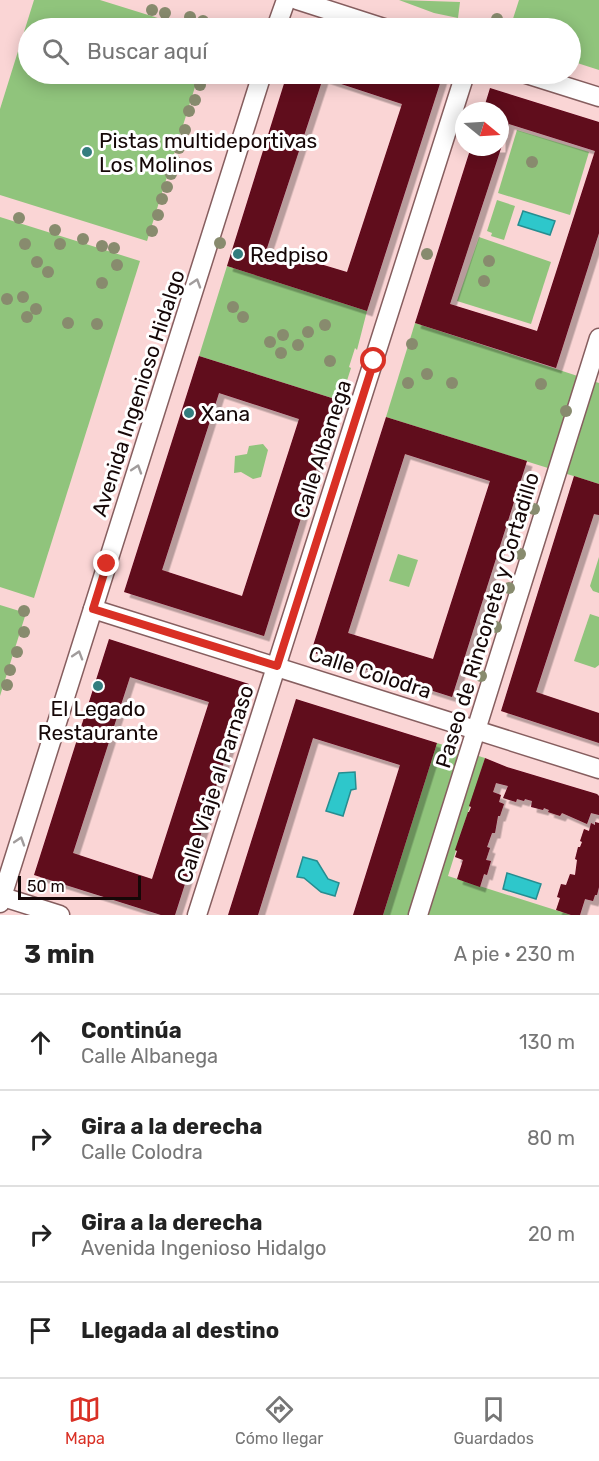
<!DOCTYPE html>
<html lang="es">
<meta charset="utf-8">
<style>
body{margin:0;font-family:Rubik,sans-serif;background:#f6f6f6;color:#222}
.compass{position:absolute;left:455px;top:102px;width:54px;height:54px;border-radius:50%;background:#fff;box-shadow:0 3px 15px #0003;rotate:108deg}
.scale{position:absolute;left:18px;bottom:15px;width:123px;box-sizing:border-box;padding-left:6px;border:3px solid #150707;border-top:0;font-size:16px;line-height:21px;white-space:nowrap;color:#150707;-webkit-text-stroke:4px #fff;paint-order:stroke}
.stop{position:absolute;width:18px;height:18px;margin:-14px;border:4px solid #d93025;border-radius:50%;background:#fff}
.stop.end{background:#d93025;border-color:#fff;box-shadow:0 2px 6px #0008}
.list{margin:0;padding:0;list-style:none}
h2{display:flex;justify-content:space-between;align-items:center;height:78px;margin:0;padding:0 24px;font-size:26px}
h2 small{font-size:20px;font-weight:400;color:#767676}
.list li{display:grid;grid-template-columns:39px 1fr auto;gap:18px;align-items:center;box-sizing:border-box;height:96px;padding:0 24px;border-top:2px solid #e0e0e0}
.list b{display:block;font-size:22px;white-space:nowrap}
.list p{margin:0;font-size:20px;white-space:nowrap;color:#767676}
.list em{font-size:20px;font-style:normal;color:#767676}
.icon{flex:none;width:33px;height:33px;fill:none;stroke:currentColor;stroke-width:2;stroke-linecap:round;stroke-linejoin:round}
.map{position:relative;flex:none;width:599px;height:915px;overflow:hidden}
.search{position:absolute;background:#fff;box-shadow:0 3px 15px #0003;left:18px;right:18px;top:18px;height:66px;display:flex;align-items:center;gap:15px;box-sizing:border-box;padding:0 21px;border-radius:33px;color:#767676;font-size:22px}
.sheet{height:462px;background:#fff}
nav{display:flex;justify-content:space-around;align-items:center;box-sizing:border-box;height:84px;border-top:2px solid #e0e0e0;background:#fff;font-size:16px;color:#767676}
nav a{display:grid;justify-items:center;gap:3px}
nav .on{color:#d93025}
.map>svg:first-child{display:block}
.green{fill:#90c47c}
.water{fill:#2ec7cb;stroke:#268d90;stroke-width:1.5}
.building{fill:#61071a;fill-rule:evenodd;filter:url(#shadow)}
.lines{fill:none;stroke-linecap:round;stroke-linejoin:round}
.street-casing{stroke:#865e5f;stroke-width:21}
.street{stroke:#fff;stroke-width:18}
.tree{fill:#888b6e}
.oneway{stroke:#a19c9c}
.route{stroke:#d93025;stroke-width:8}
.poi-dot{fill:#337d7e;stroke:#fff;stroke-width:2}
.labels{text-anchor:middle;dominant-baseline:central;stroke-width:6;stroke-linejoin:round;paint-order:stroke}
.poi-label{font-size:21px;fill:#150707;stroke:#fff;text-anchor:start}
.street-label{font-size:21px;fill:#150707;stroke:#fff}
</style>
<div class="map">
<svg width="599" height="915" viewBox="0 0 599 915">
<defs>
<filter id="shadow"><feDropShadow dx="5.5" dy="5.5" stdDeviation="0" flood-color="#0004"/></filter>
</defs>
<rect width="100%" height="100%" fill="#fad5d5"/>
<g class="green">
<path d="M34,0H100L190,28H28V74H199L147,241L0,195V109Z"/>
<path d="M399,0L460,2L458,18L434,13Z"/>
<path d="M519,0H599V70L571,61L570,28H510Z"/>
<path d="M517,130L589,152L570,215L498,193Z"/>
<path d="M497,200L515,206L504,240L491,236L492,233L487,231Z"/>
<path d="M0,217L140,261L34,598L0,587Z"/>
<path d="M479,237L551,262L531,324L457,301Z"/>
<path d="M227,266L367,311L357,350L355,348L349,367L351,368L344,390H342L338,400L199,356Z"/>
<path d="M415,323L599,383V484L386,417Z"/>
<path d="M263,444L268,450L261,477L253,479L241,472L234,473L235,456L247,454L249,446Z"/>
<path d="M398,554L418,560L409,587L389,581Z"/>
<path d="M599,557V593L593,591L590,586Z"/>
<path d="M0,605L26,613L0,696Z"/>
<path d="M590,614L599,617V665L595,668L574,661Z"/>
<path d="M437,743L485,758L448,876L571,915H383Z"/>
</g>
<g class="water">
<path d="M523,211L555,221L550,235L518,225Z"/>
<path d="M355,772L356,789L351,790L343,816L326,811L339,773Z"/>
<path d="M303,857L317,861L328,879L339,883L335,896L321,892L304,878L297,877Z"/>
<path d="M507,873L541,884L536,899L503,889Z"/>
</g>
<g class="building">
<path d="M287,74H443L367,311L227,266ZM323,78L402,104L347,272L267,248Z"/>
<path d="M490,88L599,122V233L556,368L415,323L471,147H500V111H483ZM509,124L595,151L537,331L450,304Z"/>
<path d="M199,356L338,400L264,636L124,592ZM219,393L299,419L242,596L162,570Z"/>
<path d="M386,417L527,461L452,697L311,652ZM405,454L490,481L433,659L348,633Z"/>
<path d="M574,476L599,484V515L594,514L536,692L599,713V743L501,711Z"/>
<path d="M109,639L249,684L175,915H161L34,875ZM130,677L209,702L152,879L73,853Z"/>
<path d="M296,699L437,743L383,915H353L400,765L313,738L258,915H228Z"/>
<path d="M485,758L507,767L597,794L599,796V815L591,813L587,824L562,813L560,816L548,812L549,810L544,808L543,810L531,807L532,801L525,799L524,801L517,799L516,802L503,798L508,786L496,783L493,792L501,795L499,802L504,804L500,816H498L495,833H492L487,847L490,848L486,860L491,861L487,875L484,874L480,887L457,879L463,860L455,857L457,851L455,850L468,812H469L471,807L469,806Z"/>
<path d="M595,822L599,823V887L597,895H595L593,901L585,899L580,915H571L556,910L560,898L557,897L561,884L566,885L570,874L575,875L577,860L575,859L578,847H580L582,842L580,841L584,829L589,831L591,823L595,825Z"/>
</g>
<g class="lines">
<defs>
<g id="street">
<path d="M297,0L384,28"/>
<path d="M276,28L286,0"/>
<path d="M526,74L599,97"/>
<path d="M93,609L599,769"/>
<path d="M0,896L60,915"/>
<path d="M0,903L262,74"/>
<path d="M197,915L465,74"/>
<path d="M418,915L599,338"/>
</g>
</defs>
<use href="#street" class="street-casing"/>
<use href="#street" class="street"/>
</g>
<g class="tree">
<circle cx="152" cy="10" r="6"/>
<circle cx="165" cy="13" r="6"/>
<circle cx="190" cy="17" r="6"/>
<circle cx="497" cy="19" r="6"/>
<circle cx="203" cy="21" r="6"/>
<circle cx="200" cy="85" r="6"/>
<circle cx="195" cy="100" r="6"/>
<circle cx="189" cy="111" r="6"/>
<circle cx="185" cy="130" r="6"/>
<circle cx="179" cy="148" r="6"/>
<circle cx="174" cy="160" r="6"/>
<circle cx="532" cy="162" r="6"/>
<circle cx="171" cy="174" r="6"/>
<circle cx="167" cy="187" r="6"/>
<circle cx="162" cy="199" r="6"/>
<circle cx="158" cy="215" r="6"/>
<circle cx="19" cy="218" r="6"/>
<circle cx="55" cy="230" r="6"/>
<circle cx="152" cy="231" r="6"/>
<circle cx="83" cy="239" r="6"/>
<circle cx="220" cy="243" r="6"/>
<circle cx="25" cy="244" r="6"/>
<circle cx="60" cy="244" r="6"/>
<circle cx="102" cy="246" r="6"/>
<circle cx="114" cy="248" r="6"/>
<circle cx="427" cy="254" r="6"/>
<circle cx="489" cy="261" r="6"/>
<circle cx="37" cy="262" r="6"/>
<circle cx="117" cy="265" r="6"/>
<circle cx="48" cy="272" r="6"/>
<circle cx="484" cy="281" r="6"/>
<circle cx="102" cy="283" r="6"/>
<circle cx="23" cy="297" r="6"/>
<circle cx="7" cy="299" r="6"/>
<circle cx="233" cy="307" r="6"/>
<circle cx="36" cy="309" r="6"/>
<circle cx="27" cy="317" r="6"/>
<circle cx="243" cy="317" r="6"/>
<circle cx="68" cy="323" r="6"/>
<circle cx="97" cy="324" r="6"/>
<circle cx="325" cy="325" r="6"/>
<circle cx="308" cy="332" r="6"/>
<circle cx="283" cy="335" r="6"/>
<circle cx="270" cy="342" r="6"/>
<circle cx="412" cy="344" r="6"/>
<circle cx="298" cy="345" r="6"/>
<circle cx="281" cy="353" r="6"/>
<circle cx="330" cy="361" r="6"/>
<circle cx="427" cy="374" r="6"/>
<circle cx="408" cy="383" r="6"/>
<circle cx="452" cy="383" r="6"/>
<circle cx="541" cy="384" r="6"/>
<circle cx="566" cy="411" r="6"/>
<circle cx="534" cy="509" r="6"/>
<circle cx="520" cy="554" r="6"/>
<circle cx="509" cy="588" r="6"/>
<circle cx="24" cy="611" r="6"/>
<circle cx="496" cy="627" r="6"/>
<circle cx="24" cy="632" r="6"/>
<circle cx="17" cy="652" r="6"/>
<circle cx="10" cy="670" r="6"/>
<circle cx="481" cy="676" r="6"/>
<circle cx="7" cy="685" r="6"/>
</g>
<defs><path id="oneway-chevron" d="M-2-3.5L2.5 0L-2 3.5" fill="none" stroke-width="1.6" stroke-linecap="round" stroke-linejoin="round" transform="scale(1.5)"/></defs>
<g class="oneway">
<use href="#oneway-chevron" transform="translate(196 283) rotate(-72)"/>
<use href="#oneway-chevron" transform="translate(137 469) rotate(-72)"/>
<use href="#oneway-chevron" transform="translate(78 655) rotate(-73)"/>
<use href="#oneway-chevron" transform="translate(20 841) rotate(-72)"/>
</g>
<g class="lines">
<path class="route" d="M107,564L93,609L277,666L374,361"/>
</g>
<g class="poi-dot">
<circle cx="87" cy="152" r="6"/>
<circle cx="238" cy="254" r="6"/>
<circle cx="189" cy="413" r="6"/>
<circle cx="98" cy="686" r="6"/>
</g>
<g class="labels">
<g class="poi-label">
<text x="99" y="140">Pistas multideportivas<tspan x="99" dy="24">Los Molinos</tspan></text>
<text x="250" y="254">Redpiso</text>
<text x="201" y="413">Xana</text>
<text x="98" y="708" text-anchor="middle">El Legado<tspan x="98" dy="24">Restaurante</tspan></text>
</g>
<g class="street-label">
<text transform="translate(138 393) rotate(-72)">Avenida Ingenioso Hidalgo</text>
<text transform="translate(322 449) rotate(-72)">Calle Albanega</text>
<text transform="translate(487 620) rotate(-73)">Paseo de Rinconete y Cortadillo</text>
<text transform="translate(370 672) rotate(18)">Calle Colodra</text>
<text transform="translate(215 784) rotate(-72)">Calle Viaje al Parnaso</text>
</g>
</g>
</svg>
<svg class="compass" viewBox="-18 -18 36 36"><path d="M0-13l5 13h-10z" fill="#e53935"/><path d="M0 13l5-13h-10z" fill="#767676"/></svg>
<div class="scale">50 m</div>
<div class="stop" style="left:374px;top:361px"></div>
<div class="stop end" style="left:107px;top:564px"></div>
<div class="search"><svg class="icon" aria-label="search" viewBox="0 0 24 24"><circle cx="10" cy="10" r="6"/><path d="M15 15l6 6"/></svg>Buscar aquí</div>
</div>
<section class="sheet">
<h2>3 min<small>A pie · 230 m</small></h2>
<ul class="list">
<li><svg class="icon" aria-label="ahead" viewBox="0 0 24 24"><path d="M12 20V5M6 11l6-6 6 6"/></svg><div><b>Continúa</b><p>Calle Albanega</p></div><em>130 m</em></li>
<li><svg class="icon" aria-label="right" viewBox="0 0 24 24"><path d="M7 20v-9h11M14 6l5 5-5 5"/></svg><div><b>Gira a la derecha</b><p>Calle Colodra</p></div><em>80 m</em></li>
<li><svg class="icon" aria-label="right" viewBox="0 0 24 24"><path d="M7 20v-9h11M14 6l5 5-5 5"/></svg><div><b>Gira a la derecha</b><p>Avenida Ingenioso Hidalgo</p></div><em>20 m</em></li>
<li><svg class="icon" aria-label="arrive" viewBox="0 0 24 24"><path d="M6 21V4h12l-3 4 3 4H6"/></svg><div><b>Llegada al destino</b></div></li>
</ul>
</section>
<nav>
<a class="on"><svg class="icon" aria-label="map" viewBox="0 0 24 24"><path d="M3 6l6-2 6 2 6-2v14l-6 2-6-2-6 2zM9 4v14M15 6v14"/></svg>Mapa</a>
<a><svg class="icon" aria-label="directions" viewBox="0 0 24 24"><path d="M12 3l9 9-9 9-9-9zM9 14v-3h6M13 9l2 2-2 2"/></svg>Cómo llegar</a>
<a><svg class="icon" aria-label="saved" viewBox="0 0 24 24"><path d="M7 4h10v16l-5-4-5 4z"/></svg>Guardados</a>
</nav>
